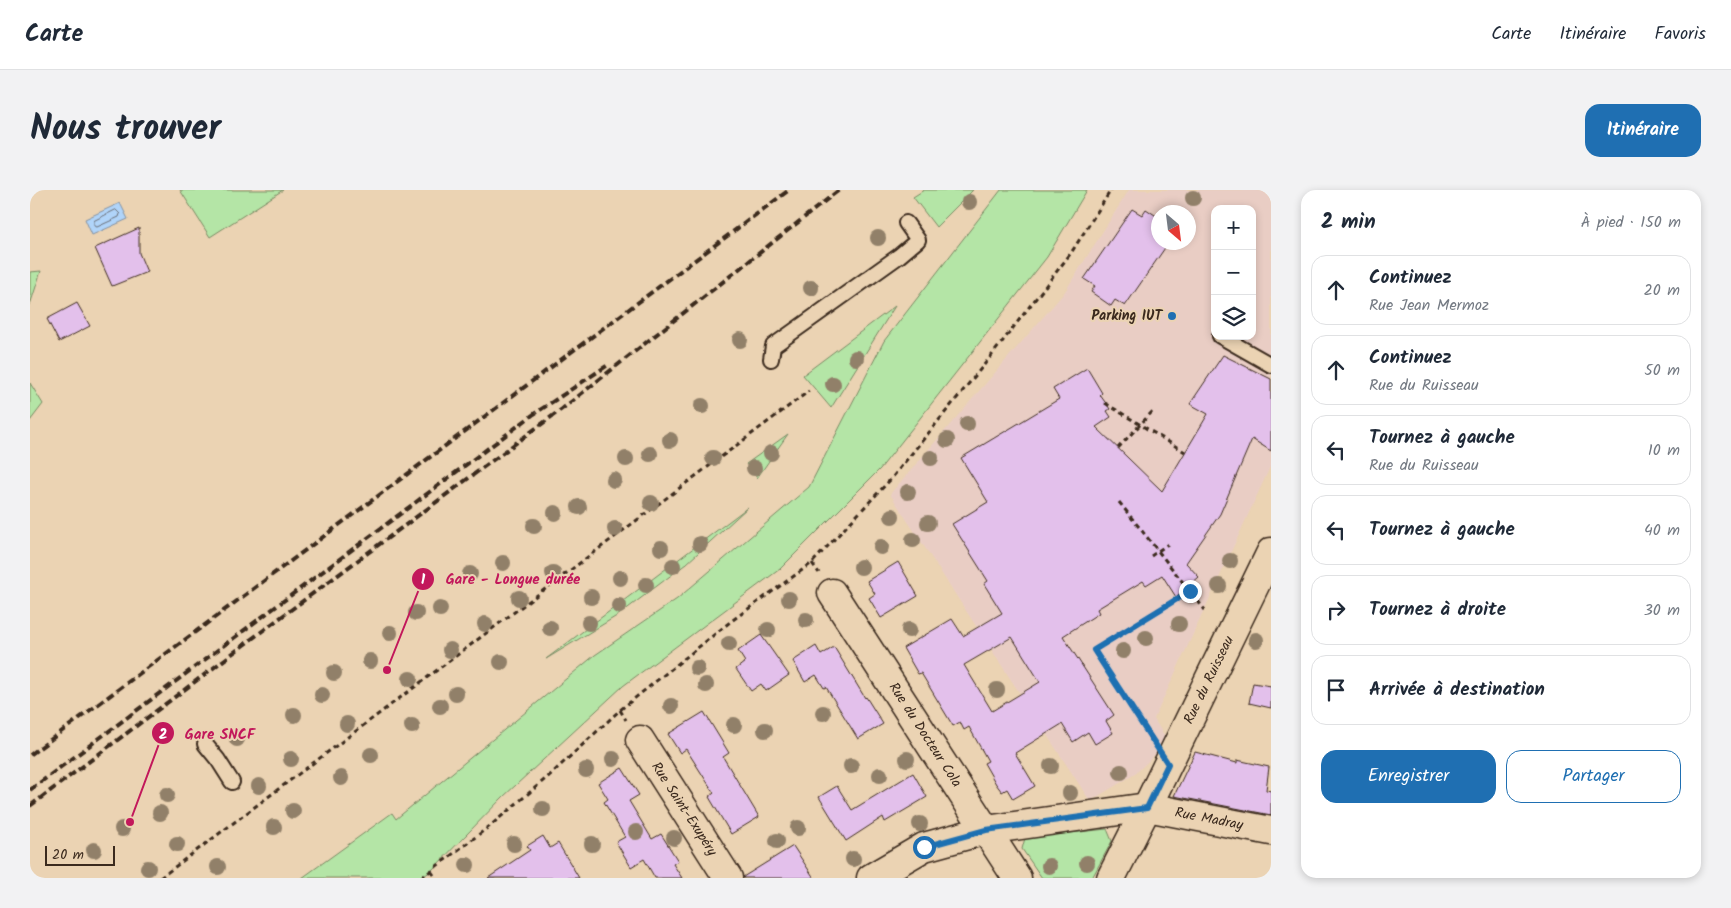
<!DOCTYPE html>
<html lang="fr">
<meta charset="utf-8">
<style>
body{margin:0;font-family:Kalam,sans-serif;background:#f2f2f3;color:#1f2937}
.controls{position:absolute;right:15px;top:15px;display:grid;overflow:hidden;border-radius:10px;box-shadow:0 2px 8px #0003}
.controls button{width:45px;height:45px;display:grid;place-items:center;padding:0;border:0;border-bottom:1px solid #e0e1e3;background:#fff;color:#1f2937;font:25px sans-serif}
.compass{position:absolute;left:1121px;top:15px;width:45px;height:45px;border-radius:50%;background:#fff;box-shadow:0 2px 8px #0003;rotate:152deg}
.scale{position:absolute;left:15px;bottom:12px;width:70px;box-sizing:border-box;padding-left:5px;border:2px solid #3b2a1e;border-top:0;font-size:14px;line-height:18px;white-space:nowrap;color:#3b2a1e;-webkit-text-stroke:4px #ebd3b3;paint-order:stroke}
.stop{position:absolute;width:15px;height:15px;margin:-11px;border:4px solid #1f6fb2;border-radius:50%;background:#fff}
.stop.end{background:#1f6fb2;border-color:#fff;box-shadow:0 1px 5px #0008}
.list{margin:0;padding:0;list-style:none}
h2{display:flex;justify-content:space-between;align-items:center;height:65px;margin:0;padding:0 20px;font-size:21px}
h2 small{font-size:16px;font-weight:400;color:#747a83}
.list li{display:grid;grid-template-columns:32px 1fr auto;gap:15px;align-items:center;box-sizing:border-box;height:70px;margin:0 10px 10px;padding:0 10px;border:1px solid #e0e1e3;border-radius:15px}
.list b{display:block;font-size:19px;white-space:nowrap}
.list p{margin:0;font-size:16px;white-space:nowrap;color:#747a83}
.list em{font-size:16px;font-style:normal;color:#747a83}
.actions{display:flex;gap:10px;padding:15px 20px}
.actions a{flex:1;padding:11px 0;border:1px solid #1f6fb2;border-radius:15px;text-align:center;font-size:18px;color:#1f6fb2}
.actions .main{background:#1f6fb2;color:#fff}
.icon{flex:none;width:28px;height:28px;fill:none;stroke:currentColor;stroke-width:2;stroke-linecap:round;stroke-linejoin:round}
.map{position:relative;flex:none;width:1241px;height:688px;overflow:hidden;border-radius:15px}
header{display:flex;align-items:center;gap:30px;box-sizing:border-box;height:70px;padding:0 25px;background:#fff;border-bottom:1px solid #e0e1e3}
header strong{font-size:24px}
nav{display:flex;gap:28px;margin-inline-start:auto;font-size:18px}
.intro{display:flex;align-items:center;justify-content:space-between;box-sizing:border-box;height:120px;padding:0 30px}
h1{margin:0;font-size:35px}
.button{padding:12px 22px;border-radius:15px;background:#1f6fb2;color:#fff;font-size:18px;font-weight:700}
main{display:flex;gap:30px;padding:0 30px}
aside{flex:1;background:#fff;border-radius:15px;box-shadow:0 2px 8px #0003}
.map>svg:first-child{display:block}
.built{fill:#e9cdc4;fill-rule:evenodd}
.green{fill:#b4e5a6;stroke:#788862}
.water{fill:#b0d4f9;stroke:#8190a1}
.lines{fill:none;stroke-linecap:round;stroke-linejoin:round}
.shore{stroke:#6a6e76;stroke-width:1}
.building{fill:#e3c0eb;stroke:#3b2a1e;fill-rule:evenodd}
.lane-casing{stroke:#3b2a1e;stroke-width:18}
.street-casing{stroke:#3b2a1e;stroke-width:31}
.path{stroke:#3b2a1e;stroke-width:3;stroke-dasharray:5 4;stroke-linecap:butt}
.lane{stroke:#ebd3b3;stroke-width:14}
.street{stroke:#ebd3b3;stroke-width:28}
.rail{stroke:#3b2a1e;stroke-width:4;stroke-dasharray:8 4;stroke-linecap:butt}
.path-bridge{stroke:#3b2a1e;stroke-width:3;stroke-dasharray:5 4;stroke-linecap:butt}
.tree{fill:#918069}
.route{stroke:#1f6fb2;stroke-width:6}
.poi-dot{fill:#1f6fb2;stroke:#ebd3b3;stroke-width:2}
.labels{text-anchor:middle;dominant-baseline:central;stroke-width:4;stroke-linejoin:round;paint-order:stroke}
.poi-label{font-size:14px;font-weight:bold;fill:#3b2a1e;stroke:#ebd3b3;text-anchor:end}
.street-label{font-size:14px;fill:#3b2a1e;stroke:#ebd3b3}
.leader{fill:none;stroke:#c2185b;stroke-width:2}
.callout-dot{fill:#c2185b;stroke:#ebd3b3;stroke-width:2}
.mark-label{font-size:15px;text-anchor:middle;font-weight:bold;fill:#fff}
.callout-label{font-size:15px;text-anchor:middle;font-weight:bold;fill:#c2185b;stroke:#ebd3b3;stroke-width:4;stroke-linejoin:round;paint-order:stroke}
</style>
<header>
<strong>Carte</strong>
<nav><a>Carte</a><a>Itinéraire</a><a>Favoris</a></nav>
</header>
<div class="intro"><h1>Nous trouver</h1><a class="button">Itinéraire</a></div>
<main>
<div class="map">
<svg width="1241" height="688" viewBox="0 0 1241 688">
<rect width="100%" height="100%" fill="#ebd3b3"/>
<filter id="ink" filterUnits="userSpaceOnUse"><feTurbulence type="fractalNoise" baseFrequency=".02" numOctaves="2"/><feDisplacementMap in="SourceGraphic" scale="10" xChannelSelector="R" yChannelSelector="G"/><feConvolveMatrix kernelMatrix="1 2 1 2 8 2 1 2 1" color-interpolation-filters="sRGB"/></filter>
<g filter="url(#ink)">
<path class="built" d="M1099,0H1241V275L1124,529L1138,552L1105,584L1060,611L860,304L1034,103ZM1185,19H1222V146H1185ZM1128,22H1158V52H1128Z"/>
<g class="green">
<path d="M150,0H253L180,47Z"/>
<path d="M894,0H943L906,37L883,7Z"/>
<path d="M971,0H1057L1017,67L850,279L750,379L593,496L473,607L401,681L391,688H272L362,623L366,629L565,465L647,409L779,297L854,151Z"/>
<path d="M11,81L0,115V82Z"/>
<path d="M865,116L801,218L773,185Z"/>
<path d="M0,193L13,214L0,231Z"/>
<path d="M758,244L727,288L716,274Z"/>
<path d="M718,317L656,374L590,424L516,469Z"/>
<path d="M1077,639L1082,651L1062,688H1012L992,659L995,648Z"/>
</g>
<path class="water" d="M90,13L98,29L62,45L55,29Z"/>
<g class="lines">
<path class="shore" d="M86,20L90,24L89,27L67,37L64,36V31Z"/>
</g>
<g class="building">
<path d="M1102,19L1112,25L1116,19L1128,27V52H1139L1095,116L1085,110L1081,116L1061,102L1065,96L1054,89Z"/>
<path d="M109,38V63L117,82L82,96L65,58Z"/>
<path d="M47,113L60,136L29,152L17,129Z"/>
<path d="M1193,165L1241,189V261L1222,249L1190,324L1156,373L1169,387L1146,407L1132,385L1116,395L1113,391L1067,419L1069,423L1033,446L1084,525L1076,531L1083,543L1065,554L1058,542L1043,552L1032,534L985,563L1005,596L983,609L977,599L972,602L966,594L954,573L958,571L939,537L934,540L930,532L923,536L891,483L888,484L873,458L922,429L933,446L972,423L954,394L958,391L922,334L958,312L931,268L1029,209L1023,199L1057,178L1072,203L1070,205L1080,219L1077,221L1081,227L1066,237L1132,301L1178,224L1160,214ZM982,447L1010,492L962,521L934,475Z"/>
<path d="M868,372L888,406L851,428L839,408L845,404L837,391Z"/>
<path d="M731,445L759,485L736,501L731,494L721,501L706,479L715,472L708,461Z"/>
<path d="M786,456L791,465L804,457L835,508L836,507L853,534L828,549L796,497L794,498L786,485L775,492L763,471Z"/>
<path d="M1223,493L1241,496V518L1219,513Z"/>
<path d="M674,522L699,563L693,567L729,627L701,644L679,607L684,603L656,559L650,563L638,544Z"/>
<path d="M1165,562L1207,573V570L1239,577L1236,600L1241,601V625L1144,606Z"/>
<path d="M592,578L609,605L599,611L622,649L631,644L648,671L643,674L652,688H625L614,669L601,677L586,652L595,647L574,612L578,609L568,593Z"/>
<path d="M883,583L897,607L855,632L853,627L816,651L789,607L807,596L822,620Z"/>
<path d="M513,646L520,658L528,653L549,688H458L500,660L497,656Z"/>
<path d="M763,656L784,688H714L713,687Z"/>
</g>
<g class="lines">
<defs>
<g id="lane">
<path d="M1190,146L1241,175"/>
<path d="M741,169L743,156L869,66L888,50L876,33"/>
<path d="M175,554L188,570L202,592"/>
</g>
<g id="street">
<path d="M802,403L987,688"/>
<path d="M610,550L698,688"/>
<path d="M841,688L894,657L956,640L1117,617L1241,641"/>
<path d="M1081,688L1117,617L1241,362"/>
</g>
</defs>
<use href="#lane" class="lane-casing"/>
<use href="#street" class="street-casing"/>
<g class="path">
<path d="M1075,213L1155,262"/>
<path d="M1088,258L1122,222"/>
<path d="M1089,312L1175,420"/>
<path d="M782,373L789,383"/>
<path d="M590,520L596,530"/>
<path d="M1122,549L1064,460L1160,401"/>
<path d="M401,681L406,688"/>
<path d="M130,688L779,201"/>
<path d="M391,688L460,636L519,586L590,520L700,432L782,373L861,289L962,165L1041,63L1081,0"/>
</g>
<use href="#lane" class="lane"/>
<use href="#street" class="street"/>
<g class="rail">
<path d="M0,565L759,0"/>
<path d="M0,600L504,224L578,175"/>
<path d="M0,616L235,439L532,219L809,0"/>
</g>
<path class="path-bridge" d="M1121,366L1138,354"/>
</g>
<g class="tree">
<circle cx="1163" cy="8" r="8"/>
<circle cx="939" cy="12" r="8"/>
<circle cx="848" cy="48" r="8"/>
<circle cx="781" cy="98" r="8"/>
<circle cx="710" cy="150" r="8"/>
<circle cx="826" cy="168" r="8"/>
<circle cx="803" cy="194" r="8"/>
<circle cx="672" cy="216" r="8"/>
<circle cx="937" cy="234" r="8"/>
<circle cx="640" cy="250" r="8"/>
<circle cx="917" cy="250" r="8"/>
<circle cx="741" cy="263" r="8"/>
<circle cx="620" cy="264" r="8"/>
<circle cx="683" cy="268" r="8"/>
<circle cx="901" cy="268" r="8"/>
<circle cx="596" cy="269" r="8"/>
<circle cx="724" cy="278" r="8"/>
<circle cx="584" cy="290" r="8"/>
<circle cx="878" cy="302" r="8"/>
<circle cx="621" cy="313" r="8"/>
<circle cx="549" cy="317" r="8"/>
<circle cx="525" cy="323" r="8"/>
<circle cx="862" cy="326" r="8"/>
<circle cx="898" cy="333" r="8"/>
<circle cx="504" cy="336" r="8"/>
<circle cx="585" cy="339" r="8"/>
<circle cx="883" cy="350" r="8"/>
<circle cx="670" cy="354" r="8"/>
<circle cx="851" cy="357" r="8"/>
<circle cx="631" cy="358" r="8"/>
<circle cx="1200" cy="371" r="8"/>
<circle cx="473" cy="373" r="8"/>
<circle cx="643" cy="376" r="8"/>
<circle cx="831" cy="377" r="8"/>
<circle cx="523" cy="383" r="8"/>
<circle cx="440" cy="384" r="8"/>
<circle cx="590" cy="388" r="8"/>
<circle cx="616" cy="395" r="8"/>
<circle cx="1189" cy="396" r="8"/>
<circle cx="561" cy="407" r="8"/>
<circle cx="489" cy="408" r="8"/>
<circle cx="759" cy="409" r="8"/>
<circle cx="589" cy="416" r="8"/>
<circle cx="410" cy="419" r="8"/>
<circle cx="386" cy="423" r="8"/>
<circle cx="776" cy="430" r="8"/>
<circle cx="559" cy="433" r="8"/>
<circle cx="455" cy="434" r="8"/>
<circle cx="1149" cy="434" r="8"/>
<circle cx="520" cy="438" r="8"/>
<circle cx="738" cy="440" r="8"/>
<circle cx="879" cy="440" r="8"/>
<circle cx="360" cy="443" r="8"/>
<circle cx="1116" cy="448" r="8"/>
<circle cx="1226" cy="450" r="8"/>
<circle cx="699" cy="454" r="8"/>
<circle cx="420" cy="460" r="8"/>
<circle cx="1093" cy="461" r="8"/>
<circle cx="340" cy="471" r="8"/>
<circle cx="471" cy="472" r="8"/>
<circle cx="667" cy="478" r="8"/>
<circle cx="304" cy="483" r="8"/>
<circle cx="380" cy="489" r="8"/>
<circle cx="676" cy="495" r="8"/>
<circle cx="967" cy="500" r="8"/>
<circle cx="426" cy="504" r="8"/>
<circle cx="292" cy="505" r="8"/>
<circle cx="410" cy="516" r="8"/>
<circle cx="641" cy="516" r="8"/>
<circle cx="793" cy="523" r="8"/>
<circle cx="264" cy="525" r="8"/>
<circle cx="317" cy="534" r="8"/>
<circle cx="704" cy="535" r="8"/>
<circle cx="382" cy="536" r="8"/>
<circle cx="735" cy="540" r="8"/>
<circle cx="207" cy="549" r="8"/>
<circle cx="341" cy="565" r="8"/>
<circle cx="261" cy="569" r="8"/>
<circle cx="583" cy="569" r="8"/>
<circle cx="877" cy="569" r="8"/>
<circle cx="821" cy="576" r="8"/>
<circle cx="1021" cy="576" r="8"/>
<circle cx="556" cy="580" r="8"/>
<circle cx="1091" cy="582" r="8"/>
<circle cx="850" cy="585" r="8"/>
<circle cx="311" cy="588" r="8"/>
<circle cx="229" cy="596" r="8"/>
<circle cx="1040" cy="603" r="8"/>
<circle cx="137" cy="605" r="8"/>
<circle cx="513" cy="619" r="8"/>
<circle cx="263" cy="621" r="8"/>
<circle cx="130" cy="623" r="8"/>
<circle cx="890" cy="634" r="8"/>
<circle cx="244" cy="637" r="8"/>
<circle cx="768" cy="638" r="8"/>
<circle cx="92" cy="639" r="8"/>
<circle cx="606" cy="642" r="8"/>
<circle cx="644" cy="648" r="8"/>
<circle cx="747" cy="651" r="8"/>
<circle cx="147" cy="654" r="8"/>
<circle cx="484" cy="654" r="8"/>
<circle cx="562" cy="654" r="8"/>
<circle cx="64" cy="660" r="8"/>
<circle cx="823" cy="669" r="8"/>
<circle cx="1057" cy="673" r="8"/>
<circle cx="437" cy="675" r="8"/>
<circle cx="1019" cy="676" r="8"/>
<circle cx="188" cy="677" r="8"/>
<circle cx="118" cy="678" r="8"/>
</g>
</g>
<g class="lines" filter="url(#ink)">
<path class="route" d="M894,657L956,640L1117,618L1138,574L1064,460L1160,401"/>
</g>
<circle class="poi-dot" cx="1142" cy="126" r="5"/>
<g class="labels">
<g class="poi-label">
<text x="1132" y="126">Parking IUT</text>
</g>
<g class="street-label">
<text transform="translate(1179 490) rotate(-64)">Rue du Ruisseau</text>
<text transform="translate(895 545) rotate(57)">Rue du Docteur Cola</text>
<text transform="translate(654 619) rotate(57)">Rue Saint-Exupéry</text>
<text transform="translate(1179 629) rotate(11)">Rue Madray</text>
</g>
</g>
<path class="leader" d="M357 480L393 389M100 632L133 543"/>
<g class="callout-dot">
<circle cx="357" cy="480" r="5"/>
<circle cx="100" cy="632" r="5"/>
<circle cx="393" cy="389" r="12"/>
<circle cx="133" cy="543" r="12"/>
</g>
<g class="mark-label">
<text x="393" y="394">1</text>
<text x="133" y="549">2</text>
</g>
<g class="callout-label">
<text x="483" y="394">Gare - Longue durée</text>
<text x="190" y="549">Gare SNCF</text>
</g>
</svg>
<div class="controls">
<button>+</button>
<button>−</button>
<button><svg class="icon" aria-label="layers" viewBox="0 0 24 24"><path d="M12 4l9 5-9 5-9-5zM3 14l9 5 9-5"/></svg></button>
</div>
<svg class="compass" viewBox="-18 -18 36 36"><path d="M0-13l5 13h-10z" fill="#e53935"/><path d="M0 13l5-13h-10z" fill="#747a83"/></svg>
<div class="scale">20 m</div>
<div class="stop" style="left:894px;top:657px"></div>
<div class="stop end" style="left:1160px;top:401px"></div>
</div>
<aside>
<h2>2 min<small>À pied · 150 m</small></h2>
<ul class="list">
<li><svg class="icon" aria-label="ahead" viewBox="0 0 24 24"><path d="M12 20V5M6 11l6-6 6 6"/></svg><div><b>Continuez</b><p>Rue Jean Mermoz</p></div><em>20 m</em></li>
<li><svg class="icon" aria-label="ahead" viewBox="0 0 24 24"><path d="M12 20V5M6 11l6-6 6 6"/></svg><div><b>Continuez</b><p>Rue du Ruisseau</p></div><em>50 m</em></li>
<li><svg class="icon" aria-label="left" viewBox="0 0 24 24"><path d="M17 20v-9H6M10 6l-5 5 5 5"/></svg><div><b>Tournez à gauche</b><p>Rue du Ruisseau</p></div><em>10 m</em></li>
<li><svg class="icon" aria-label="left" viewBox="0 0 24 24"><path d="M17 20v-9H6M10 6l-5 5 5 5"/></svg><div><b>Tournez à gauche</b></div><em>40 m</em></li>
<li><svg class="icon" aria-label="right" viewBox="0 0 24 24"><path d="M7 20v-9h11M14 6l5 5-5 5"/></svg><div><b>Tournez à droite</b></div><em>30 m</em></li>
<li><svg class="icon" aria-label="arrive" viewBox="0 0 24 24"><path d="M6 21V4h12l-3 4 3 4H6"/></svg><div><b>Arrivée à destination</b></div></li>
</ul>
<div class="actions"><a class="main">Enregistrer</a><a>Partager</a></div>
</aside>
</main>
